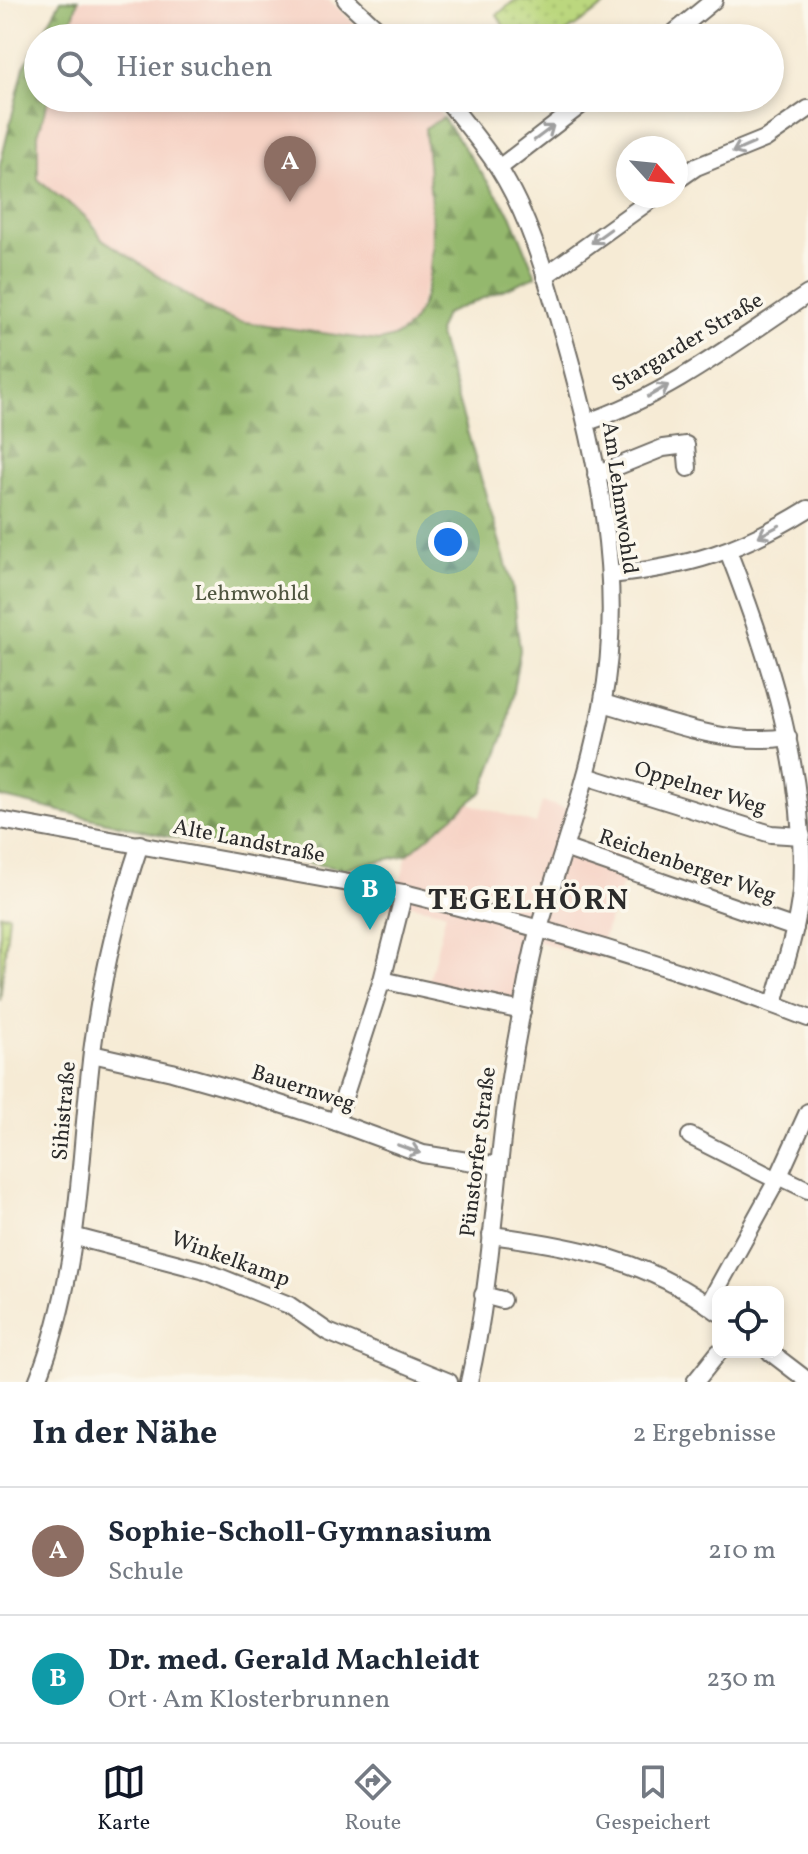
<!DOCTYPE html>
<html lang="de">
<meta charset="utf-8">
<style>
body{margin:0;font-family:Vollkorn,serif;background:#f6f6f7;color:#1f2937}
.controls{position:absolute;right:24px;bottom:24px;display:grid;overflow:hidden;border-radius:16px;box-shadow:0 4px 12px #0003}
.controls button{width:72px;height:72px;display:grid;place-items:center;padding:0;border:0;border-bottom:2px solid #e0e1e3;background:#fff;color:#1f2937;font:40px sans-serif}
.compass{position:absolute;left:616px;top:136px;width:72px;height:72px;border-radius:50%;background:#fff;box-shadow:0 4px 12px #0003;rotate:117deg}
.you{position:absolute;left:448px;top:542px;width:28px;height:28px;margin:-20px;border:6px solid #fff;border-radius:50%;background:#1a73e8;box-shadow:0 0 0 12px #1a73e833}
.badge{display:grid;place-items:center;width:52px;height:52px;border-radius:50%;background:#111827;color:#fff;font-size:26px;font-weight:700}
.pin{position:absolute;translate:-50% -66px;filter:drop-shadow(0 2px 4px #0008)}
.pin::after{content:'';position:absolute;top:42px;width:28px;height:24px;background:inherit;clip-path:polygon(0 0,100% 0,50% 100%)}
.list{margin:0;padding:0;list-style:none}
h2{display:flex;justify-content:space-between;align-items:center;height:104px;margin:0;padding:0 32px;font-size:34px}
h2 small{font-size:26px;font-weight:400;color:#747a83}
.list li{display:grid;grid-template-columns:52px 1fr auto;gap:24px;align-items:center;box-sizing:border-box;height:128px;padding:0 32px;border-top:2px solid #e0e1e3}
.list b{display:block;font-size:30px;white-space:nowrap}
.list p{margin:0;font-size:26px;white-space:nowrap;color:#747a83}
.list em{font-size:26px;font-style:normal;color:#747a83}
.icon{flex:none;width:44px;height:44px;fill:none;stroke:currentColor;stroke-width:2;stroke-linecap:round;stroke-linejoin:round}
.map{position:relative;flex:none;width:808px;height:1382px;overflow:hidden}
.search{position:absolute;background:#fff;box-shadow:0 4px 12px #0003;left:24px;right:24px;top:24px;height:88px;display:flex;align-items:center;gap:20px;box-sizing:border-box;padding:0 28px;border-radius:44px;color:#747a83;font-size:30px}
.sheet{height:360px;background:#fff}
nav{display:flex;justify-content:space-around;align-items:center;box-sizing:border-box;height:112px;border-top:2px solid #e0e1e3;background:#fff;font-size:22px;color:#747a83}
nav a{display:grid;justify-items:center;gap:4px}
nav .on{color:#111827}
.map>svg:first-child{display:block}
.built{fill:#f6d2c4}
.forest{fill:url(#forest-firs);stroke:#60724c;stroke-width:2}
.park{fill:url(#park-dots);stroke:#738154;stroke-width:2}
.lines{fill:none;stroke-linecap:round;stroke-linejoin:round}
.minor-casing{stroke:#726e66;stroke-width:20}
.minor{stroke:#fff;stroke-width:16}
.oneway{stroke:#a0a0a0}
.labels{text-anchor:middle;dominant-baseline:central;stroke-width:7;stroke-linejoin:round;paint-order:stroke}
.street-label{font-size:22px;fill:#2b2b2b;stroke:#fbf7ec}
.park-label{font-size:22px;fill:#4f5640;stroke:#fbf7ec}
.district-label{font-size:30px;font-weight:bold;letter-spacing:2px;fill:#2b2b2b;stroke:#fbf7ec}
</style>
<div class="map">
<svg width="808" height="1382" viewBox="0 0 808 1382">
<defs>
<pattern id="forest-firs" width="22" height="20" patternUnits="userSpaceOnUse" patternTransform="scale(2)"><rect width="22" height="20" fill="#94b86d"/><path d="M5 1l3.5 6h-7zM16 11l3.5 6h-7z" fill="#79965a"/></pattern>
<pattern id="park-dots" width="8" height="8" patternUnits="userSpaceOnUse" patternTransform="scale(2)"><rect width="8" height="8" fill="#bbd77e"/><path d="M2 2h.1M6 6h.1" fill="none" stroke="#a1b96d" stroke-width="1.8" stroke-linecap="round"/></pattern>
</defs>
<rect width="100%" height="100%" fill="#fbf7ec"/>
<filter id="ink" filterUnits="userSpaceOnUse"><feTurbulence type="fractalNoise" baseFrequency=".0125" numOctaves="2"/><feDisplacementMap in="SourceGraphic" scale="16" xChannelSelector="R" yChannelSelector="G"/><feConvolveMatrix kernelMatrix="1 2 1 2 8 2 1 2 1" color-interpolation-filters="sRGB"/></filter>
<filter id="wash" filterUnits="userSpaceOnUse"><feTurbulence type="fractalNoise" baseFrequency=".006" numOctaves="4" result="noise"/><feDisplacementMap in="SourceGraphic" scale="32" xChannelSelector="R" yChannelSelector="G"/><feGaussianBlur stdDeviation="1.8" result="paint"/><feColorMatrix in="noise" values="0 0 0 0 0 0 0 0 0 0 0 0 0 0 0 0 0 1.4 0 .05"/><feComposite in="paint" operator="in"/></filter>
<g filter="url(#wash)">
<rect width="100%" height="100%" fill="#f6ebd5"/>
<g class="built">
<path d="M78,0H329L370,38H67Z"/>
<path d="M49,98H429L443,118L426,128L433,259L416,316L406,329L392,338L378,341L237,321L215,313L101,238L96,225L47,189L38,179V134Z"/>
<path d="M542,802L568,809L561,836L630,860L596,959L526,938L511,1012L426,994L446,912L395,902L407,855L468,803L536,824Z"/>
</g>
<g class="forest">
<path d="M61,0H78L67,38H40Z"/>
<path d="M38,42V98H49L38,134V179C57,200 90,211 101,238L215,313L238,321L378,341C388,339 398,337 406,329C447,291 428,179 425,128L443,118L511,215L536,276L445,314L438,332L512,584L520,650L506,731L483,791L407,855L341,869L166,836L0,797V165L24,67Z"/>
</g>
<g class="park">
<path d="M515,0H613L558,38H511L497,15Z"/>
<path d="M0,914L9,915L0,1001Z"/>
</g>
</g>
<g filter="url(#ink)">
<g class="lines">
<defs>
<g id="minor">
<path d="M346,0L387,38"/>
<path d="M668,38L714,0"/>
<path d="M445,98C463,120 482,143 498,167C530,217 547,279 563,335C597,454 626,582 602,706C588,781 562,852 540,925C529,961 524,1000 517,1037C495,1151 495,1269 469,1382"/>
<path d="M499,168L590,98"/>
<path d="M676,181L696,167L765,139L808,109"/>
<path d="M545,276L656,196"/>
<path d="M587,422C668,395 737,341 808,294"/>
<path d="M596,475L663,448L686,445L688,468"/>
<path d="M728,551C769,656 808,776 801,891C797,930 784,967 774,1004"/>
<path d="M610,575C689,567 740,551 808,509"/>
<path d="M603,703C663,720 725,747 788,737"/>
<path d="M586,776L771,834L802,836"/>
<path d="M0,820L404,893C540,927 677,967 808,1018"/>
<path d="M564,848L795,928"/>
<path d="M382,980L522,1011"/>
<path d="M92,1054L172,1072L243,1092L336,1122L423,1154L499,1166"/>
<path d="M336,1122L382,980L404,893"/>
<path d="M690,1136L777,1180"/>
<path d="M779,1176L808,1190"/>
<path d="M491,1235C575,1246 648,1260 718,1312"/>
<path d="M76,1237L202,1270L289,1305L328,1332L449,1382"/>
<path d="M483,1295L502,1300"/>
<path d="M708,1305L777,1180L808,1112"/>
<path d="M770,1352L808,1381"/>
<path d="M37,1382C81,1272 78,1168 92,1052C101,982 117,912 140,844"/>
<path d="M695,1382L719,1352"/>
</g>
</defs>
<use href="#minor" class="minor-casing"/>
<use href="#minor" class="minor"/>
</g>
<defs><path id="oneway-shaft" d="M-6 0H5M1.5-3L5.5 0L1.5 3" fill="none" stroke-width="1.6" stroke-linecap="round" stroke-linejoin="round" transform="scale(2)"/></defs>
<g class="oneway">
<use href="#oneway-shaft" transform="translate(544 133) rotate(-37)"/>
<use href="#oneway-shaft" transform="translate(743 148) rotate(157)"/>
<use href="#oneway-shaft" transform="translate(601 236) rotate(144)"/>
<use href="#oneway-shaft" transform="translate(658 391) rotate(-30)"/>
<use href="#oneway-shaft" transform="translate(769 531) rotate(152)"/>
<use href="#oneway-shaft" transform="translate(409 1149) rotate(20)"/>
</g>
</g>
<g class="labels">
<g class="street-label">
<text transform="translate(688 343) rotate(-31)">Stargarder Straße</text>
<text transform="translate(619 498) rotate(82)">Am Lehmwohld</text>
<text transform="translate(700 789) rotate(17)">Oppelner Weg</text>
<text transform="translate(249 842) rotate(11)">Alte Landstraße</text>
<text transform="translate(687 867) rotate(19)">Reichenberger Weg</text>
<text transform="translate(303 1089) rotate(18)">Bauernweg</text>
<text transform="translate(65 1111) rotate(-85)">Sihistraße</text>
<text transform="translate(479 1152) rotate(-83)">Pünstorfer Straße</text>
<text transform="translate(230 1260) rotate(20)">Winkelkamp</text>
</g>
<g class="park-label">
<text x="252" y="594">Lehmwohld</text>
</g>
<g class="district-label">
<text x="529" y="901">TEGELHÖRN</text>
</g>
</g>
</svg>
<div class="controls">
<button><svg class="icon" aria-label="locate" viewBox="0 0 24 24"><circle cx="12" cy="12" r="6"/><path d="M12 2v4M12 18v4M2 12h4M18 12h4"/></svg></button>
</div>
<svg class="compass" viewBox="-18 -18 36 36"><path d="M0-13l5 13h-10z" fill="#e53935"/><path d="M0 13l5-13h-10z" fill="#747a83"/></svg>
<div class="you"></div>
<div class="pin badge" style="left:290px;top:202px;background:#8d6e63">A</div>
<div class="pin badge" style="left:370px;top:930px;background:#0f9aa8">B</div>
<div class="search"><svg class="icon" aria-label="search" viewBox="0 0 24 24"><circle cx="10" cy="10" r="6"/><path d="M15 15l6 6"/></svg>Hier suchen</div>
</div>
<section class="sheet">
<h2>In der Nähe<small>2 Ergebnisse</small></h2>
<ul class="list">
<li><span class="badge" style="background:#8d6e63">A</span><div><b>Sophie-Scholl-Gymnasium</b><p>Schule</p></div><em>210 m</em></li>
<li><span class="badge" style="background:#0f9aa8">B</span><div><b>Dr. med. Gerald Machleidt</b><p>Ort · Am Klosterbrunnen</p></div><em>230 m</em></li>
</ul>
</section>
<nav>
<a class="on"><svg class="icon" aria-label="map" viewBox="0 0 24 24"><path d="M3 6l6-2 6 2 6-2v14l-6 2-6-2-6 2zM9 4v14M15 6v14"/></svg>Karte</a>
<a><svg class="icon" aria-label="directions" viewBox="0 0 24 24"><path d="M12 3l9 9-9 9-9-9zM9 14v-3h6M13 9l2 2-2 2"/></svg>Route</a>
<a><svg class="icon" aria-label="saved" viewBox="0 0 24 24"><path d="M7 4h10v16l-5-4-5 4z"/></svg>Gespeichert</a>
</nav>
